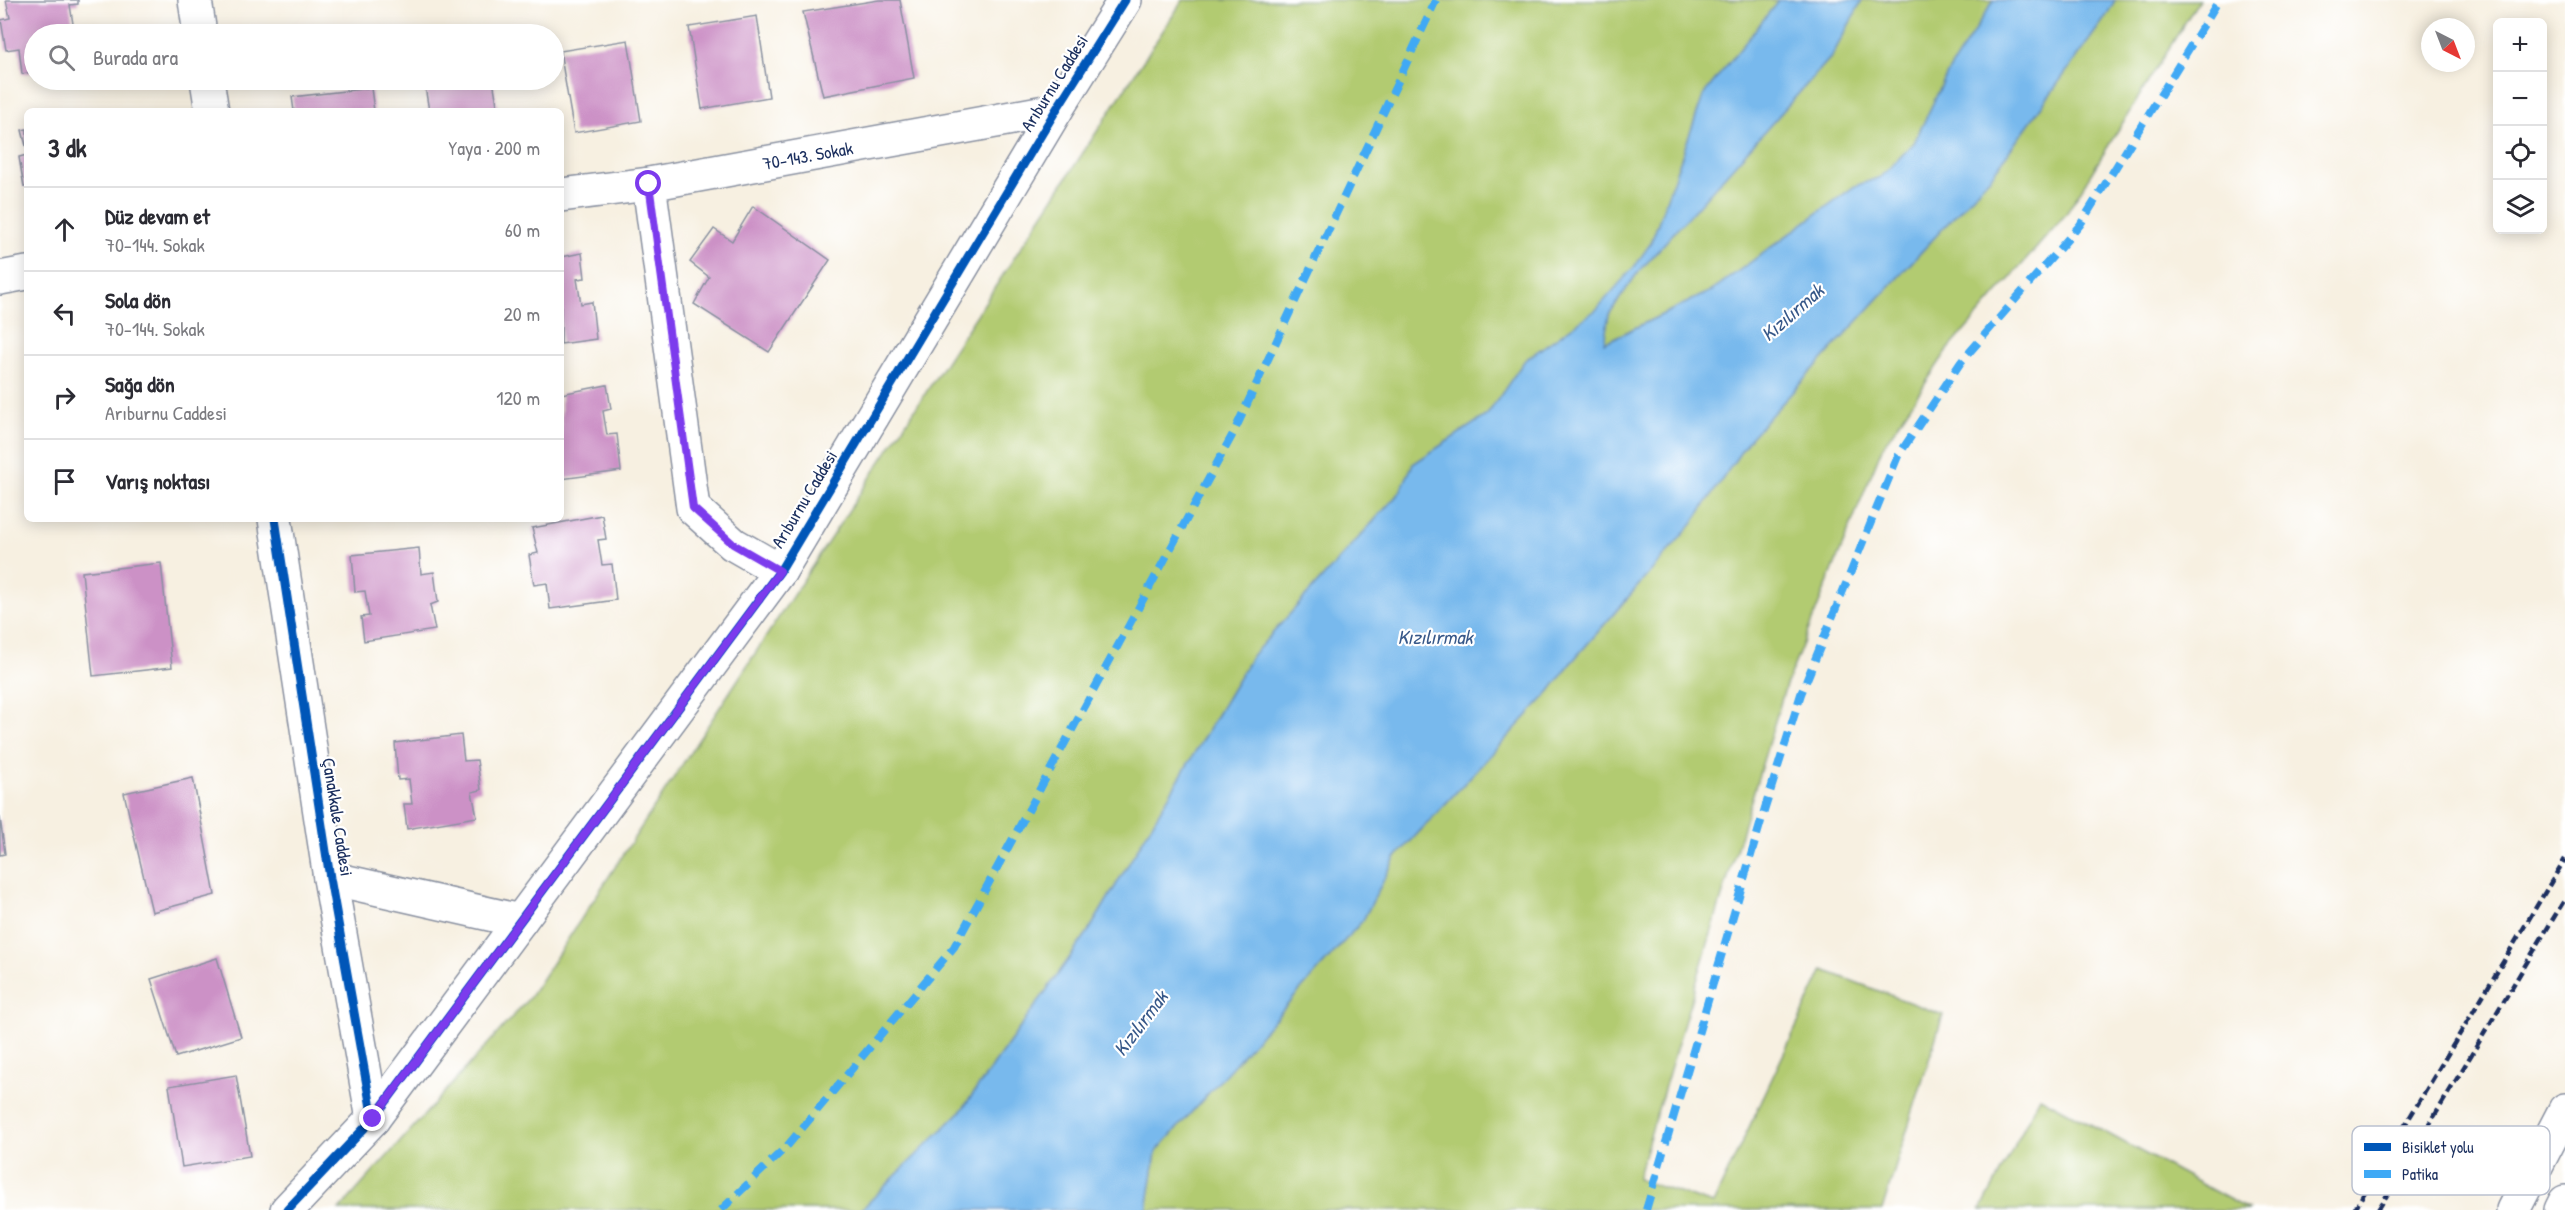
<!DOCTYPE html>
<html lang="tr">
<meta charset="utf-8">
<style>
body{margin:0;font-family:"Patrick Hand",sans-serif;background:#f7f7f7;color:#2b2b33}
.controls{position:absolute;right:18px;top:18px;display:grid;overflow:hidden;border-radius:9px;box-shadow:0 3px 15px #0003}
.controls button{width:54px;height:54px;display:grid;place-items:center;padding:0;border:0;border-bottom:2px solid #e1e1e2;background:#fff;color:#2b2b33;font:30px sans-serif}
.compass{position:absolute;left:2421px;top:18px;width:54px;height:54px;border-radius:50%;background:#fff;box-shadow:0 3px 15px #0003;rotate:138deg}
.stop{position:absolute;width:18px;height:18px;margin:-14px;border:4px solid #7c3aed;border-radius:50%;background:#fff}
.stop.end{background:#7c3aed;border-color:#fff;box-shadow:0 2px 6px #0008}
.list{margin:0;padding:0;list-style:none}
h2{display:flex;justify-content:space-between;align-items:center;height:78px;margin:0;padding:0 24px;font-size:26px}
h2 small{font-size:20px;font-weight:400;color:#7c7c81}
.list li{display:grid;grid-template-columns:39px 1fr auto;gap:18px;align-items:center;box-sizing:border-box;height:84px;padding:0 24px;border-top:2px solid #e1e1e2}
.list b{display:block;font-size:22px;white-space:nowrap}
.list p{margin:0;font-size:20px;white-space:nowrap;color:#7c7c81}
.list em{font-size:20px;font-style:normal;color:#7c7c81}
.icon{flex:none;width:33px;height:33px;fill:none;stroke:currentColor;stroke-width:2;stroke-linecap:round;stroke-linejoin:round}
.map{position:relative;flex:none;width:2565px;height:1210px;overflow:hidden}
.search{position:absolute;background:#fff;box-shadow:0 3px 15px #0003;left:24px;top:24px;width:540px;height:66px;display:flex;align-items:center;gap:15px;box-sizing:border-box;padding:0 21px;border-radius:33px;color:#7c7c81;font-size:22px}
.panel{position:absolute;background:#fff;box-shadow:0 3px 15px #0003;left:24px;top:108px;width:540px;height:414px;border-radius:9px}
.map>svg:first-child{display:block}
.green{fill:#b2cb71;stroke:#667d68;stroke-width:1.5}
.water{fill:#78b9ed;stroke:#4a74a6;stroke-width:1.5}
.building{fill:#cc91c6}
.lines{fill:none;stroke-linecap:round;stroke-linejoin:round}
.street-casing{stroke:#8990a0;stroke-width:36}
.highway-casing{stroke:#8990a0;stroke-width:36}
.street{stroke:#fff;stroke-width:33}
.highway{stroke:#fff;stroke-width:33}
.rail{stroke:#1b2f5e;stroke-width:4.5;stroke-dasharray:9 4.5;stroke-linecap:butt}
.quiet{stroke:#3fa9f5;stroke-width:8;stroke-dasharray:15 8;stroke-linecap:butt}
.cycleway-casing{stroke:#fff;stroke-width:13}
.cycleway{stroke:#0057b8;stroke-width:9}
.route{stroke:#7c3aed;stroke-width:8}
.labels{text-anchor:middle;dominant-baseline:central;stroke-width:4.5;stroke-linejoin:round;paint-order:stroke}
.street-label{font-size:18px;fill:#1b2f5e;stroke:#fff}
.water-label{font-size:20px;font-style:italic;fill:#375889;stroke:#fff}
.key{fill:#fff;stroke:#bbc1cf;stroke-width:1.5}
.key-label{font-size:16px;fill:#1b2f5e}
</style>
<div class="map">
<svg width="2565" height="1210" viewBox="0 0 2565 1210">
<rect width="100%" height="100%" fill="#fff"/>
<filter id="ink" filterUnits="userSpaceOnUse"><feTurbulence type="fractalNoise" baseFrequency=".0167" numOctaves="2"/><feDisplacementMap in="SourceGraphic" scale="12" xChannelSelector="R" yChannelSelector="G"/><feConvolveMatrix kernelMatrix="1 2 1 2 8 2 1 2 1" color-interpolation-filters="sRGB"/></filter>
<filter id="wash" filterUnits="userSpaceOnUse"><feTurbulence type="fractalNoise" baseFrequency=".008" numOctaves="4" result="noise"/><feDisplacementMap in="SourceGraphic" scale="24" xChannelSelector="R" yChannelSelector="G"/><feGaussianBlur stdDeviation="1.35" result="paint"/><feColorMatrix in="noise" values="0 0 0 0 0 0 0 0 0 0 0 0 0 0 0 0 0 1.4 0 .05"/><feComposite in="paint" operator="in"/></filter>
<g filter="url(#wash)">
<rect width="100%" height="100%" fill="#f7f0e1"/>
<g class="green">
<path d="M1183,0H1779L1704,94L1651,243L1634,268L1596,310L1525,360L1487,415L1413,464L1400,492L1252,656L1090,929L961,1111L861,1210H339L530,997Z"/>
<path d="M1862,0H1994L1948,72L1914,143L1881,177L1855,186L1711,291L1603,343L1609,314L1636,275L1832,56Z"/>
<path d="M2115,0H2199L2066,214L1947,351L1882,448L1785,688L1637,1179L1713,1204L1823,970L1943,1015L1882,1210H1147L1156,1152L1363,920L1395,858L1550,691L1570,664L1692,524L1750,438L1992,175L2105,18Z"/>
<path d="M2040,1097L2249,1210H1981Z"/>
</g>
<path class="water" d="M1779,0H1862L1832,56L1636,275L1609,314L1604,343L1711,291L1855,186L1881,177L1914,143L1948,72L1994,0H2115L2105,18L1992,175L1750,438L1692,524L1570,664L1550,691L1395,858L1363,920L1156,1152L1147,1210H861L961,1111L1090,929L1252,656L1400,492L1413,464L1487,415L1525,360L1596,310L1634,267L1651,243L1704,94Z"/>
<g id="blocks">
<g class="building">
<path d="M6,0H78V4L70,5L74,30L84,28L85,34H34V72L22,74L19,48L6,50L1,20L10,18Z"/>
<path d="M879,0H900L914,78L823,96L803,12Z"/>
<path d="M757,16L769,97L702,109L689,27Z"/>
<path d="M628,40L641,121L574,133L560,51Z"/>
<path d="M424,80H493L498,111H429Z"/>
<path d="M371,88L374,111H294L292,97Z"/>
<path d="M27,129V146H26L22,130Z"/>
<path d="M27,155V187H24L19,157Z"/>
<path d="M753,206L830,260L769,352L694,304L709,277L690,262L714,229L732,241Z"/>
<path d="M582,253L585,278L577,279L581,304L592,302L596,339L561,344V257Z"/>
<path d="M607,385L611,409L603,411L607,435L617,434L621,471L561,479V394Z"/>
<path d="M602,515L606,539L598,540L602,565L612,564L616,600L550,609L547,583L534,585L529,555L538,553L532,528Z"/>
<path d="M419,548L421,574L434,572L438,602L430,605L435,630L364,641L361,617L369,616L365,591L355,592L352,555Z"/>
<path d="M161,563L172,667L93,676L82,572Z"/>
<path d="M461,735L464,761L477,760L481,790L472,792L477,817L407,829L404,804H412L409,779L398,780L395,743Z"/>
<path d="M193,778L215,895L152,912L124,793Z"/>
<path d="M0,817L5,854L0,855Z"/>
<path d="M217,958L241,1037L176,1057L151,979Z"/>
<path d="M236,1075L250,1156L182,1167L169,1086Z"/>
</g>
</g>
</g>
<g filter="url(#ink)">
<use href="#blocks" fill-opacity="0" stroke="#8990a0" stroke-width="1.5"/>
<g class="lines">
<defs>
<g id="street">
<path d="M195,0L200,34"/>
<path d="M207,80L212,111"/>
<path d="M649,184L693,508L733,544L780,571"/>
<path id="s1" d="M561,195L649,184L1056,110"/>
<path d="M0,278L27,273"/>
<path d="M275,519L330,878L373,1119"/>
<path d="M330,878L520,921"/>
<path d="M287,1210L373,1119L780,571L1056,110L1125,0"/>
</g>
<g id="highway">
<path d="M2513,1210L2565,1110"/>
<path d="M2561,1210L2565,1202"/>
</g>
</defs>
<use href="#street" class="street-casing"/>
<use href="#highway" class="highway-casing"/>
<use href="#street" class="street"/>
<use href="#highway" class="highway"/>
<g class="rail">
<path d="M2354,1210L2565,859"/>
<path d="M2378,1210L2565,899"/>
</g>
<g class="quiet">
<path d="M721,1210L788,1145L954,947L1234,432L1436,0"/>
<path d="M1646,1210L1765,808L1801,694L1898,456L1961,362L2080,225L2219,0"/>
</g>
<defs>
<g id="cycleway">
<path d="M275,519L330,878L373,1119"/>
<path d="M287,1210L373,1119L780,571L1056,110L1125,0"/>
</g>
</defs>
<use href="#cycleway" class="cycleway-casing"/>
<use href="#cycleway" class="cycleway"/>
</g>
</g>
<g class="lines" filter="url(#ink)">
<path class="route" d="M373,1119L780,571L733,544L693,508L649,184"/>
</g>
<g class="labels">
<g class="street-label">
<text transform="translate(1054 83) rotate(-58)">Arıburnu Caddesi</text>
<text stroke="none"><textPath href="#s1" startOffset="250">70-143. Sokak</textPath></text>
<text transform="translate(804 499) rotate(-59)">Arıburnu Caddesi</text>
<text transform="translate(338 817) rotate(81)">Çanakkale Caddesi</text>
</g>
<g class="water-label">
<text transform="translate(1792 312) rotate(-41)">Kızılırmak</text>
<text x="1435" y="636">Kızılırmak</text>
<text transform="translate(1140 1023) rotate(-53)">Kızılırmak</text>
</g>
</g>
<rect x="2352" y="1126" width="198" height="69" rx="9" class="key"/>
<rect x="2364" y="1143" width="27" height="8" fill="#0057b8"/>
<rect x="2364" y="1170" width="27" height="8" fill="#3fa9f5"/>
<g class="key-label">
<text x="2402" y="1153">Bisiklet yolu</text>
<text x="2402" y="1180">Patika</text>
</g>
</svg>
<div class="controls">
<button>+</button>
<button>−</button>
<button><svg class="icon" aria-label="locate" viewBox="0 0 24 24"><circle cx="12" cy="12" r="6"/><path d="M12 2v4M12 18v4M2 12h4M18 12h4"/></svg></button>
<button><svg class="icon" aria-label="layers" viewBox="0 0 24 24"><path d="M12 4l9 5-9 5-9-5zM3 14l9 5 9-5"/></svg></button>
</div>
<svg class="compass" viewBox="-18 -18 36 36"><path d="M0-13l5 13h-10z" fill="#e53935"/><path d="M0 13l5-13h-10z" fill="#7c7c81"/></svg>
<div class="stop" style="left:649px;top:184px"></div>
<div class="stop end" style="left:373px;top:1119px"></div>
<div class="search"><svg class="icon" aria-label="search" viewBox="0 0 24 24"><circle cx="10" cy="10" r="6"/><path d="M15 15l6 6"/></svg>Burada ara</div>
<section class="panel">
<h2>3 dk<small>Yaya · 200 m</small></h2>
<ul class="list">
<li><svg class="icon" aria-label="ahead" viewBox="0 0 24 24"><path d="M12 20V5M6 11l6-6 6 6"/></svg><div><b>Düz devam et</b><p>70-144. Sokak</p></div><em>60 m</em></li>
<li><svg class="icon" aria-label="left" viewBox="0 0 24 24"><path d="M17 20v-9H6M10 6l-5 5 5 5"/></svg><div><b>Sola dön</b><p>70-144. Sokak</p></div><em>20 m</em></li>
<li><svg class="icon" aria-label="right" viewBox="0 0 24 24"><path d="M7 20v-9h11M14 6l5 5-5 5"/></svg><div><b>Sağa dön</b><p>Arıburnu Caddesi</p></div><em>120 m</em></li>
<li><svg class="icon" aria-label="arrive" viewBox="0 0 24 24"><path d="M6 21V4h12l-3 4 3 4H6"/></svg><div><b>Varış noktası</b></div></li>
</ul>
</section>
</div>
